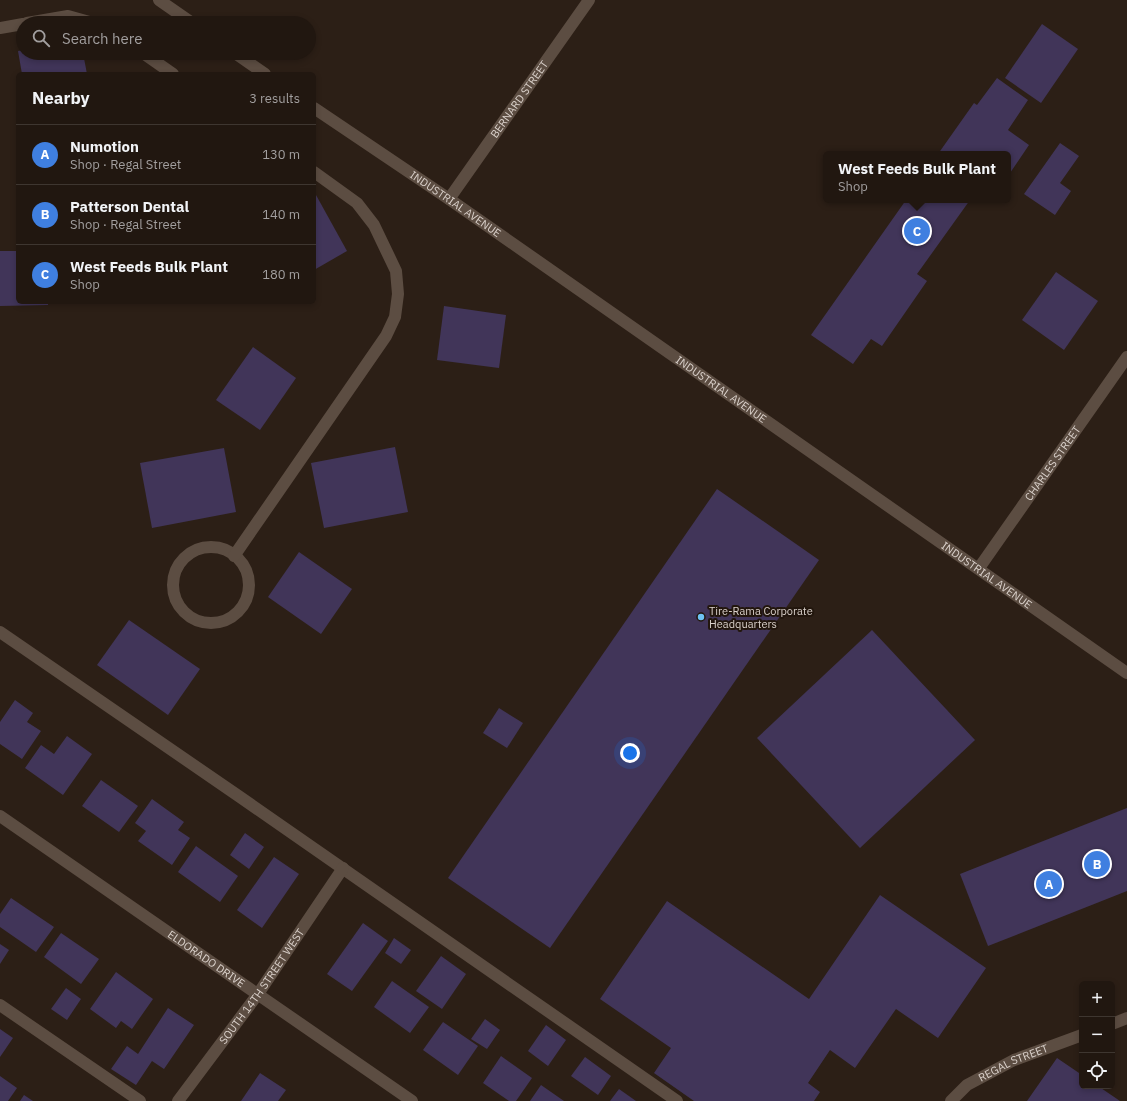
<!DOCTYPE html>
<meta charset="utf-8">
<style>
body{margin:0;font-family:"IBM Plex Sans",sans-serif;background:#292019;color:#f1f3f6}
.controls{position:absolute;right:12px;bottom:12px;display:grid;overflow:hidden;border-radius:6px;box-shadow:0 2px 6px #0003}
.controls button{width:36px;height:36px;display:grid;place-items:center;padding:0;border:0;border-bottom:1px solid #3e3630;background:#211710;color:#f1f3f6;font:20px sans-serif}
.you{position:absolute;left:630px;top:753px;width:14px;height:14px;margin:-10px;border:3px solid #fff;border-radius:50%;background:#1a73e8;box-shadow:0 0 0 6px #1a73e833}
.badge{display:grid;place-items:center;width:26px;height:26px;border-radius:50%;background:#b45309;color:#fff;font-size:13px;font-weight:700}
.pin{position:absolute;translate:-50% -50%;border:2px solid #fff;box-shadow:0 1px 4px #0006}
.popup{position:absolute;left:823px;top:151px;width:188px;height:52px;box-sizing:border-box;display:grid;place-content:center;border-radius:6px;background:#211710;filter:drop-shadow(0 1px 3px #0005);font-size:13px;white-space:nowrap;color:#a29f9f}
.popup b{font-size:15px;color:#f1f3f6}
.popup::after{content:'';position:absolute;left:50%;top:100%;margin-left:-8px;border:8px solid transparent;border-top-color:#211710}
.list{margin:0;padding:0;list-style:none}
h2{display:flex;justify-content:space-between;align-items:center;height:52px;margin:0;padding:0 16px;font-size:17px}
h2 small{font-size:13px;font-weight:400;color:#a29f9f}
.list li{display:grid;grid-template-columns:26px 1fr auto;gap:12px;align-items:center;box-sizing:border-box;height:60px;padding:0 16px;border-top:1px solid #3e3630}
.list b{display:block;font-size:15px;white-space:nowrap}
.list p{margin:0;font-size:13px;white-space:nowrap;color:#a29f9f}
.list em{font-size:13px;font-style:normal;color:#a29f9f}
.icon{flex:none;width:22px;height:22px;fill:none;stroke:currentColor;stroke-width:2;stroke-linecap:round;stroke-linejoin:round}
.map{position:relative;flex:none;width:1127px;height:1101px;overflow:hidden}
.search{position:absolute;background:#211710;box-shadow:0 2px 6px #0003;left:16px;top:16px;width:300px;height:44px;display:flex;align-items:center;gap:10px;box-sizing:border-box;padding:0 14px;border-radius:22px;color:#a29f9f;font-size:15px}
.panel{position:absolute;background:#211710;box-shadow:0 2px 6px #0003;left:16px;top:72px;width:300px;height:232px;border-radius:6px}
.map>svg:first-child{display:block}
.building{fill:#413559}
.lines{fill:none;stroke-linecap:round;stroke-linejoin:round}
.minor{stroke:#5c4d42;stroke-width:12}
.poi-dot{fill:#6fc2f4;stroke:#22160d;stroke-width:1.5}
.labels{text-anchor:middle;dominant-baseline:central;stroke-width:4;stroke-linejoin:round;paint-order:stroke}
.street-label{font-size:11px;fill:#dad1cb;stroke:#22160d}
.poi-label{font-size:11px;fill:#dad1cb;stroke:#22160d;text-anchor:start}
</style>
<div class="map">
<svg width="1127" height="1101" viewBox="0 0 1127 1101">
<rect width="100%" height="100%" fill="#2c1f16"/>
<g class="building">
<path d="M1042,24L1078,49L1041,103L1005,78Z"/>
<path d="M23,50V53H83L87,74H22L18,51Z"/>
<path d="M997,78L1028,100L1008,130L1029,145L1008,176V154H938L974,103L977,105Z"/>
<path d="M1060,143L1079,156L1060,183L1071,191L1055,215L1024,194Z"/>
<path d="M316,195L347,251L314,270V196Z"/>
<path d="M906,200H970L917,274L927,281L882,346L871,339L853,364L811,335Z"/>
<path d="M0,251H18V302H48V305L0,306Z"/>
<path d="M1056,272L1098,301L1064,350L1022,320Z"/>
<path d="M444,306L506,315L499,368L437,360Z"/>
<path d="M253,347L296,378L260,430L216,400Z"/>
<path d="M395,447L408,512L324,528L311,463Z"/>
<path d="M224,448L236,512L152,528L140,463Z"/>
<path d="M717,489L819,560L550,948L448,878Z"/>
<path d="M299,552L352,589L321,634L268,597Z"/>
<path d="M129,620L200,669L168,715L97,665Z"/>
<path d="M872,630L975,740L860,848L757,738Z"/>
<path d="M15,700L33,713L27,722L41,731L22,759L0,744V722Z"/>
<path d="M499,708L523,723L507,748L483,733Z"/>
<path d="M67,736L92,754L63,795L25,768L41,745L54,754Z"/>
<path d="M101,780L138,806L119,832L82,806Z"/>
<path d="M152,799L184,822L178,830L190,838L172,865L138,841L146,831L135,823Z"/>
<path d="M1127,808V891L988,946L960,874Z"/>
<path d="M245,833L264,847L249,869L230,855Z"/>
<path d="M196,846L238,876L220,902L178,872Z"/>
<path d="M274,857L299,874L262,928L237,910Z"/>
<path d="M880,895L986,968L938,1038L896,1009L855,1068L830,1050L808,1083L820,1092L814,1101H694L654,1073L671,1048L600,999L667,901L809,999Z"/>
<path d="M11,898L54,927L36,952L0,927V914Z"/>
<path d="M363,923L388,941L352,991L327,974Z"/>
<path d="M61,933L99,959L81,984L44,957Z"/>
<path d="M394,938L411,950L401,964L385,953Z"/>
<path d="M0,944L9,950L0,964Z"/>
<path d="M441,956L466,974L442,1009L416,991Z"/>
<path d="M116,972L153,999L132,1029L121,1021L116,1028L90,1009Z"/>
<path d="M392,981L429,1007L410,1033L374,1007Z"/>
<path d="M66,988L81,999L67,1020L51,1009Z"/>
<path d="M168,1008L194,1025L164,1069L152,1061L136,1085L111,1069L127,1046L138,1054Z"/>
<path d="M485,1019L500,1030L487,1049L471,1039Z"/>
<path d="M443,1022L478,1046L458,1075L423,1050Z"/>
<path d="M546,1025L566,1040L548,1066L528,1051Z"/>
<path d="M0,1029L13,1038L0,1057Z"/>
<path d="M501,1056L532,1078L516,1101H509L483,1083Z"/>
<path d="M585,1057L611,1076L598,1095L571,1076Z"/>
<path d="M1057,1058L1082,1075V1086H1098L1120,1101H1027Z"/>
<path d="M260,1073L286,1090L278,1101H241Z"/>
<path d="M0,1076L17,1088L8,1101H0Z"/>
<path d="M541,1085L564,1101H530Z"/>
<path d="M619,1089L636,1101H610Z"/>
<path d="M24,1095L33,1101H20Z"/>
</g>
<g class="lines">
<g class="minor">
<path d="M159,0L192,23"/>
<path d="M27,23L68,16L93,23"/>
<path d="M0,28L23,24"/>
<path d="M143,53L173,74"/>
<path d="M235,53L265,74"/>
<path id="s1" d="M314,108L449,199L1127,673"/>
<path id="s2" d="M449,199L589,0"/>
<circle cx="211" cy="585" r="38"/>
<path d="M234,556L386,336L395,317L398,294L396,271L374,225L357,203L314,172"/>
<path id="s3" d="M979,568L1127,357"/>
<path d="M0,632L240,797L677,1101"/>
<path id="s4" d="M0,816L412,1101"/>
<path d="M0,1005L140,1101"/>
<path d="M1112,1024L1127,1018"/>
<path id="s5" d="M178,1101L258,994L343,868"/>
<path id="s6" d="M951,1101L967,1085L1014,1060L1082,1035"/>
</g>
</g>
<circle class="poi-dot" cx="701" cy="617" r="4"/>
<g class="labels">
<g class="street-label">
<text stroke="none"><textPath href="#s2" startOffset="122">BERNARD STREET</textPath></text>
<text stroke="none"><textPath href="#s1" startOffset="171">INDUSTRIAL AVENUE</textPath></text>
<text stroke="none"><textPath href="#s1" startOffset="495">INDUSTRIAL AVENUE</textPath></text>
<text stroke="none"><textPath href="#s3" startOffset="128">CHARLES STREET</textPath></text>
<text stroke="none"><textPath href="#s1" startOffset="819">INDUSTRIAL AVENUE</textPath></text>
<text stroke="none"><textPath href="#s4" startOffset="251">ELDORADO DRIVE</textPath></text>
<text stroke="none"><textPath href="#s5" startOffset="142">SOUTH 14TH STREET WEST</textPath></text>
<text stroke="none"><textPath href="#s6" startOffset="74">REGAL STREET</textPath></text>
</g>
<g class="poi-label">
<text x="709" y="611">Tire-Rama Corporate<tspan x="709" dy="13">Headquarters</tspan></text>
</g>
</g>
</svg>
<div class="controls">
<button>+</button>
<button>−</button>
<button><svg class="icon" aria-label="locate" viewBox="0 0 24 24"><circle cx="12" cy="12" r="6"/><path d="M12 2v4M12 18v4M2 12h4M18 12h4"/></svg></button>
</div>
<div class="you"></div>
<div class="pin badge" style="left:1049px;top:884px;background:#3f7fe0">A</div>
<div class="pin badge" style="left:1097px;top:864px;background:#3f7fe0">B</div>
<div class="pin badge" style="left:917px;top:231px;background:#3f7fe0">C</div>
<div class="popup"><b>West Feeds Bulk Plant</b>Shop</div>
<div class="search"><svg class="icon" aria-label="search" viewBox="0 0 24 24"><circle cx="10" cy="10" r="6"/><path d="M15 15l6 6"/></svg>Search here</div>
<section class="panel">
<h2>Nearby<small>3 results</small></h2>
<ul class="list">
<li><span class="badge" style="background:#3f7fe0">A</span><div><b>Numotion</b><p>Shop · Regal Street</p></div><em>130 m</em></li>
<li><span class="badge" style="background:#3f7fe0">B</span><div><b>Patterson Dental</b><p>Shop · Regal Street</p></div><em>140 m</em></li>
<li><span class="badge" style="background:#3f7fe0">C</span><div><b>West Feeds Bulk Plant</b><p>Shop</p></div><em>180 m</em></li>
</ul>
</section>
</div>
